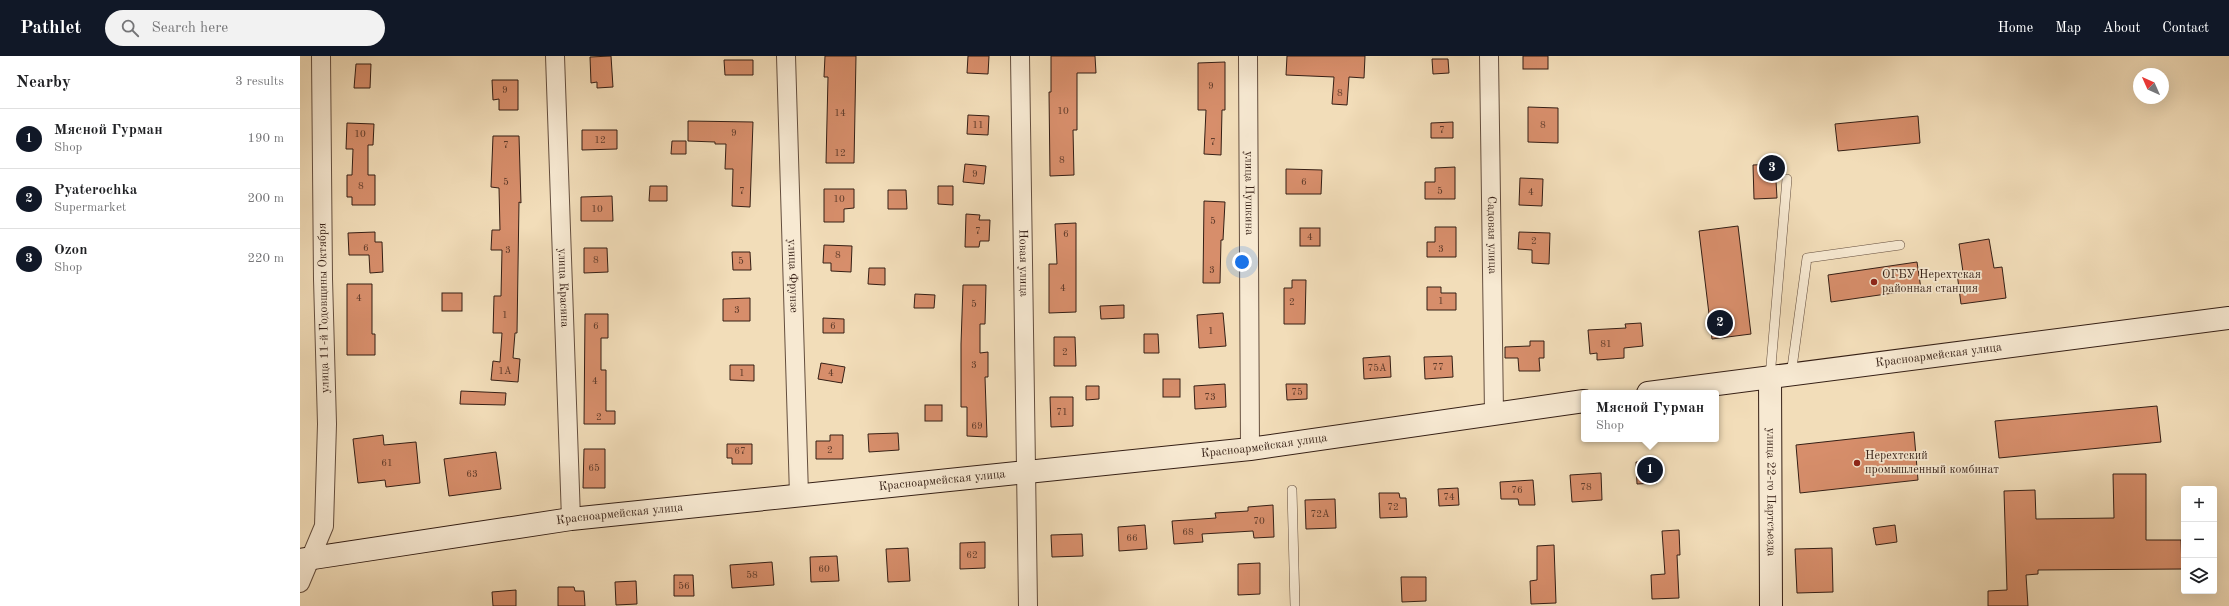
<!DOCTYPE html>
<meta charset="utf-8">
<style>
body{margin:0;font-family:"Old Standard TT",serif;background:#f2f2f2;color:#202124}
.controls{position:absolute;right:12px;bottom:12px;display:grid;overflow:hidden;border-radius:4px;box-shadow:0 4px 16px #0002}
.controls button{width:36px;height:36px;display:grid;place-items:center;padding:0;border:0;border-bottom:1px solid #e0e0e0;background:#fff;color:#202124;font:20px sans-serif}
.compass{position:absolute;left:1833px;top:12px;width:36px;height:36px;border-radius:50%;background:#fff;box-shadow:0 4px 16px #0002;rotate:315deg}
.you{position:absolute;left:942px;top:206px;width:14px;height:14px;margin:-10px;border:3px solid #fff;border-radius:50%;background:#1a73e8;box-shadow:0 0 0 6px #1a73e833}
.badge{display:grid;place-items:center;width:26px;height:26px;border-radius:50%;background:#111827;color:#fff;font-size:13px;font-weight:700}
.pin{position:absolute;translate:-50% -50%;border:2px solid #fff;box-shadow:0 1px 4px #0006}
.popup{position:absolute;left:1281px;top:334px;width:138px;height:52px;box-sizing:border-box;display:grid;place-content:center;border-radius:4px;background:#fff;filter:drop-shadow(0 1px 3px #0005);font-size:13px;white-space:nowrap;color:#757577}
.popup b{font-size:15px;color:#202124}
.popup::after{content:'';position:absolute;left:50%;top:100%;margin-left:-8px;border:8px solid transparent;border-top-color:#fff}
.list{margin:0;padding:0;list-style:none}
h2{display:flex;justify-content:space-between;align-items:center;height:52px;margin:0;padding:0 16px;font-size:17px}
h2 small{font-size:13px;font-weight:400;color:#757577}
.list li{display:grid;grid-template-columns:26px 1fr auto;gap:12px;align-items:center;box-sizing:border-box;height:60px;padding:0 16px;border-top:1px solid #e0e0e0}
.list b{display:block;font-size:15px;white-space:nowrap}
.list p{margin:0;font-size:13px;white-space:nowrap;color:#757577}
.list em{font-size:13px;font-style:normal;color:#757577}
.icon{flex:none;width:22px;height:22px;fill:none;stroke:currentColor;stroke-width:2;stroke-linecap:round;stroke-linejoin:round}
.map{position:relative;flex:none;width:1929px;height:550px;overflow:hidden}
header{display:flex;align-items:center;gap:24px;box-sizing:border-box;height:56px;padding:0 20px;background:#111827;color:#fff}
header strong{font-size:19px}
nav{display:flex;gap:22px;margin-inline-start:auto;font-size:14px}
.search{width:280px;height:36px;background:#f2f2f2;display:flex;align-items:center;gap:10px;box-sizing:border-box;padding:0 14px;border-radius:22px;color:#757577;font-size:15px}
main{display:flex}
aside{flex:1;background:#fff}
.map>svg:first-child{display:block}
.building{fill:#d78e6b;stroke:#351f15}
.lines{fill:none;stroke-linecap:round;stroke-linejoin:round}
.lane-casing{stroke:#644e3e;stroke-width:10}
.street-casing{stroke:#644e3e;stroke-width:20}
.secondary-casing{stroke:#351f15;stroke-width:24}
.lane{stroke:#f7e9d2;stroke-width:9}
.street{stroke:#f7e9d2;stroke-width:18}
.secondary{stroke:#f7e9d2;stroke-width:22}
.poi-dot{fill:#8f2418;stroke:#f7e9d2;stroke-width:1.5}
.labels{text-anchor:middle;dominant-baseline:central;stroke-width:3.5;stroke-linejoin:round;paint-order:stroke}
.number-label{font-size:10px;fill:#5e3b2a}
.street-label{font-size:12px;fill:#351f15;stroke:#f7e9d2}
.poi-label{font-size:12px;fill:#351f15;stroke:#f7e9d2;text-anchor:start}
</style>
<header>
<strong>Pathlet</strong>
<div class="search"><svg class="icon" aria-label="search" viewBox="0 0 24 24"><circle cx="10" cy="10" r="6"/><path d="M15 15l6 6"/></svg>Search here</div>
<nav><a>Home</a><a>Map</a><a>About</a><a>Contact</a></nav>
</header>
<main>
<aside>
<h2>Nearby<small>3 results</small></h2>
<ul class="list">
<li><span class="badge">1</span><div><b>Мясной Гурман</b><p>Shop</p></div><em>190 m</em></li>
<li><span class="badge">2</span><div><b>Pyaterochka</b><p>Supermarket</p></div><em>200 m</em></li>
<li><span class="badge">3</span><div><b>Ozon</b><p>Shop</p></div><em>220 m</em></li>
</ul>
</aside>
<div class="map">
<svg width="1929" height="550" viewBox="0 0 1929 550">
<rect width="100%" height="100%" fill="#f2ddb9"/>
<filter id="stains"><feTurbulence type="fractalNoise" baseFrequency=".005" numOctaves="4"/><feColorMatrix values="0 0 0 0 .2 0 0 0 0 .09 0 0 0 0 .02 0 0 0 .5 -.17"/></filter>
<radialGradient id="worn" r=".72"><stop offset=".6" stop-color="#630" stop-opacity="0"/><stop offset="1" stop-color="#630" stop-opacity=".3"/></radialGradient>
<g class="building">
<path d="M311,0L313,31L297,32V26L291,27L290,1Z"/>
<path d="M525,0H556L554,107H526L528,21H524Z"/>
<path d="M668,0H689L688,18L667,17Z"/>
<path d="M751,0H795L796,17H777V74H773L774,119L750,120L749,36H751Z"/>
<path d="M987,0H1065L1064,22L1049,21L1047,49L1032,48L1034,21L986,19Z"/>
<rect x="1223" y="0" width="25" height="13"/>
<path d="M1132,3H1148L1149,17L1133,18Z"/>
<path d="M424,4H453V19H425Z"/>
<path d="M925,6V54H922L921,99L904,98L906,54H898V7Z"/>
<path d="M56,8H71L70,32H54Z"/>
<path d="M192,24H218V54H199V43L193,44Z"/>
<path d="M1228,51L1258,52V87L1228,86Z"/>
<path d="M668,59L689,60L688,79L667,78Z"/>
<path d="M1618,60L1620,87L1538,95L1535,68Z"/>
<path d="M388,65L453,66L450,151L432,150L433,113H425L426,88H415V86L388,85Z"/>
<path d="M1153,66V82H1131V67Z"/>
<path d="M47,67L74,68L73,89H68V119H75V149H52V141H47V119H52L53,93H46Z"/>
<path d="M282,74H317V93L282,94Z"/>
<path d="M193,80H219L221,147L219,146L217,277H215L213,302L220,303L218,326L191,324L193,305L200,306L202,277H193L194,240H201L202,194H191L192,174H200L199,132L191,131Z"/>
<path d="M372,85H386V98H371Z"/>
<path d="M665,108L686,110L684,128L663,126Z"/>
<path d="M1475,108L1477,142L1454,143L1453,109Z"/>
<path d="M1155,111V143H1125V126H1135V112Z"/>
<path d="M986,113L1022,114L1021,138H986Z"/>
<path d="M1220,122L1243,123L1242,150L1219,149Z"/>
<path d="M350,130H367V145H349Z"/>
<path d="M638,130H653V149L638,148Z"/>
<path d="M524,133H554V152L544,153V166H524Z"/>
<path d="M588,134H606L607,153H588Z"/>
<path d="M312,140L313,165H281V141Z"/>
<path d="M904,145L925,146L923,184H921L920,227H903Z"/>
<path d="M666,158L680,159L679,164H690L689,185H680L679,191H665Z"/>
<path d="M776,167V256L749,257V208H757L755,168Z"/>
<path d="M1438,170L1451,278L1412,283L1399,175Z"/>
<path d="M1135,171H1156V201H1127V186H1135Z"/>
<rect x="1000" y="172" width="20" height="18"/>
<path d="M75,176V186H82L83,216L70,217L69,199H49L48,177Z"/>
<path d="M1219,176L1250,177L1249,208L1232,207V194L1218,193Z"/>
<path d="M1689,183L1694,212L1702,211L1706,242L1661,248L1657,217L1663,216L1659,188Z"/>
<path d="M524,189L552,190L551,216L531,215V207H523Z"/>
<path d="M284,192H307L308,216L284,217Z"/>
<path d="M432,196H450L451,214H433Z"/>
<path d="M1617,206L1621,233L1531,246L1528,219Z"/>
<path d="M569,212H585V229L568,228Z"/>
<path d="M992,224H1006L1005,268H984V232H992Z"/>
<path d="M47,228H72V278H75V299H47Z"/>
<path d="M663,229H686L685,268H680V297L688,296V321H685L687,381L667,380V351H661V288Z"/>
<path d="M1127,231H1141V237H1156V254H1127Z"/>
<rect x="142" y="237" width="20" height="18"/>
<path d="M615,238L635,239L634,252H614Z"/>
<path d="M450,242V265H423V243Z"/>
<path d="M824,249V262L801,263L800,250Z"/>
<path d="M923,257L926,290L899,292L897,259Z"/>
<path d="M285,258H308V282H301V314H306V355H315V368H284Z"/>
<path d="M523,262L544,263V277H523Z"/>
<path d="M1341,267L1343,290L1324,292V302L1297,304V297L1290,298L1288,274L1326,272L1325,268Z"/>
<path d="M844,278H858L859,297H844Z"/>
<path d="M754,281H775L776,310H754Z"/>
<path d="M1230,285H1244V302H1239L1240,315H1219L1218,302H1205V291L1230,290Z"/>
<path d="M1090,300L1091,321L1064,323L1063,302Z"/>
<path d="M1152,300L1153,321L1125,323L1124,301Z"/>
<path d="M521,307L545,311L542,327L518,323Z"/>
<path d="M430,309H454V325L430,324Z"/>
<rect x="863" y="323" width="17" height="18"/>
<path d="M925,328L926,351L895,353L894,330Z"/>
<path d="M986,328H1007V343L987,344Z"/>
<path d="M786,330H799V343L786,344Z"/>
<path d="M161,335L206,337L205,349L160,348Z"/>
<path d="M750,341H773V370L751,371Z"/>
<rect x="625" y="349" width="17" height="16"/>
<path d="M1857,350L1861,386L1699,402L1695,365Z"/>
<path d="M1614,376L1618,424L1500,437L1496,389Z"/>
<path d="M598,377L599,394L569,396L568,378Z"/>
<path d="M83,379L84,389L116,386L120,427L86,431L85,424L58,427L53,383Z"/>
<path d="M530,379H543V403H516V385H530Z"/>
<path d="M427,388H452V408H432V402H427Z"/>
<path d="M284,393H305V432H283Z"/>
<path d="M196,396L201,433L149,440L144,403Z"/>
<path d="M1356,405L1357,427L1337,428L1336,406Z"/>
<path d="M1301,417L1302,444L1272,446L1270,419Z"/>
<path d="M1813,418H1846V484H1881L1882,513L1738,514V518L1726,519L1728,550H1688V535L1707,534L1704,435L1735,434L1736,463L1814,462Z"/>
<path d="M1233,424L1235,449H1219L1218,443H1201L1200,426Z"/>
<path d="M1158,432L1159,449L1139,450L1138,433Z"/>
<path d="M1079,437H1099L1100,442H1106L1107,461L1080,462Z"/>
<path d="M1035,443L1036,472L1006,473L1005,444Z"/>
<path d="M973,449L974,481L954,482L953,475L902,478L903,486L874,488L872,465L916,462L915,457L948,455V451Z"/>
<path d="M845,469L847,493L819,495L818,471Z"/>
<path d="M1595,469L1597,486L1576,489L1573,472Z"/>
<path d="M1379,474L1380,499H1377L1379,542L1352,543L1351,519L1365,518L1362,475Z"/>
<path d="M782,478L783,500L752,501L751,479Z"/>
<path d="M685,486V512L660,513V487Z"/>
<path d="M1254,489L1256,547L1231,548L1230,525L1237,524V490Z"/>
<path d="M608,492L610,525L588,526L586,493Z"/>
<path d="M1532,492L1533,536L1497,537L1495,493Z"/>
<path d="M537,500L539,525L511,526L510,501Z"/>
<path d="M472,506L474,529L432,532L430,509Z"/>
<path d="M960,507V538L938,539V508Z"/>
<path d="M374,519H393L394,540H374Z"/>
<path d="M1101,521H1126V545L1102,546Z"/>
<path d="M336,525L337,548L316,549L315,526Z"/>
<path d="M258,531H274L275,535H284L285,550H258Z"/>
<path d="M216,534V550H193L192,536Z"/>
</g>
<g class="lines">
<defs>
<g id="lane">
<path d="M1491,319L1507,202L1600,189"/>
<path d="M1470,321L1487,123"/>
<path d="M992,434L995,550"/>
</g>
<g id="street">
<path id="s1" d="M255,0L271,463"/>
<path id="s2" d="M486,0L499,439"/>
<path id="s3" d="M720,0L728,550"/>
<path id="s4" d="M948,0L950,393"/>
<path id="s5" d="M1189,0L1194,357"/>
<path d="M0,527L24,470L27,368L23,223L21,0"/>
</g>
<g id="secondary">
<path id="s6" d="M1470,321L1471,550"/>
<path id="s7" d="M1348,337L1929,262"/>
<path id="s8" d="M0,504L271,463L950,393L1284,345"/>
</g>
</defs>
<use href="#lane" class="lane-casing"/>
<use href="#street" class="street-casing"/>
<use href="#secondary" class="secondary-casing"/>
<use href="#lane" class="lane"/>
<use href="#street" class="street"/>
<use href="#secondary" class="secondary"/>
</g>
<g class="poi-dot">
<circle cx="1574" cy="226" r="4"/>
<circle cx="1557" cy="407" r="4"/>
</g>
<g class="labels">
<g class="number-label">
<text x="911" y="30">9</text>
<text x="205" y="34">9</text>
<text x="1040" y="37">8</text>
<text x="763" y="55">10</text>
<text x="540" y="57">14</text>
<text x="678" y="69">11</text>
<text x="1243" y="69">8</text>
<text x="1142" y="74">7</text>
<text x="434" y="77">9</text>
<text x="60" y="78">10</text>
<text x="300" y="84">12</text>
<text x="913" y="86">7</text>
<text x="206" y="89">7</text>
<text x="540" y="97">12</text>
<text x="762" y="104">8</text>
<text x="675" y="118">9</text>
<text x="206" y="126">5</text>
<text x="1004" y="126">6</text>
<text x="61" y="130">8</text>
<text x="442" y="135">7</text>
<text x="1140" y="135">5</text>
<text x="1231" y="136">4</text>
<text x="539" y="143">10</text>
<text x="297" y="153">10</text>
<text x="913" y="165">5</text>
<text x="678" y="175">7</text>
<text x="766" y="178">6</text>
<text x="1010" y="181">4</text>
<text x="1234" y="185">2</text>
<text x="66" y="192">6</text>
<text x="1141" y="193">3</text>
<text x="208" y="194">3</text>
<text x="538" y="199">8</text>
<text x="296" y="204">8</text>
<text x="441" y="205">5</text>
<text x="912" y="214">3</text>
<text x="763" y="232">4</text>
<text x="59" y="242">4</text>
<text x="1141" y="245">1</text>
<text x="992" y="246">2</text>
<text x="674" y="248">5</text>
<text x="437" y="254">3</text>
<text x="205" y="259">1</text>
<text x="296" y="270">6</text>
<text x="533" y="270">6</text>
<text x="911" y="275">1</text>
<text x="1306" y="288">81</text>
<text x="765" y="296">2</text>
<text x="674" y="309">3</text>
<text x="1138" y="311">77</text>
<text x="1077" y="312">75А</text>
<text x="205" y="315">1А</text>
<text x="442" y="317">1</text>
<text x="531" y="317">4</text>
<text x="295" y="325">4</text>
<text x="997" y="336">75</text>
<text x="910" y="341">73</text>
<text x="762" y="356">71</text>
<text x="299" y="361">2</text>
<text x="677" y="370">69</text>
<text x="530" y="394">2</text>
<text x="440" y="395">67</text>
<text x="87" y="407">61</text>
<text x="294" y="412">65</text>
<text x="172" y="418">63</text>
<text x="1286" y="431">78</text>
<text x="1217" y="434">76</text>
<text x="1149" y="441">74</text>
<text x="1093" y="451">72</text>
<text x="1020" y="458">72А</text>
<text x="959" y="465">70</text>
<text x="888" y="476">68</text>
<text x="832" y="482">66</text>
<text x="672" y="499">62</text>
<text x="524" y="513">60</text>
<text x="452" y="519">58</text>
<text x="384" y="530">56</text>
</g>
<g class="street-label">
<text stroke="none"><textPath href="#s4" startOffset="137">улица Пушкина</textPath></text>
<text stroke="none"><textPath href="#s5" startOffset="179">Садовая улица</textPath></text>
<text stroke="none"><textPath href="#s3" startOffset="207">Новая улица</textPath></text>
<text stroke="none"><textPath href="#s2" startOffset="220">улица Фрунзе</textPath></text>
<text stroke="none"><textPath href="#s1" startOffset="232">улица Красина</textPath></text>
<text transform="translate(24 252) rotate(-91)">улица 11-й Годовщины Октября</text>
<text stroke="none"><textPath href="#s7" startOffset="293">Красноармейская улица</textPath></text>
<text stroke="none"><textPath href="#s8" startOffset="971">Красноармейская улица</textPath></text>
<text stroke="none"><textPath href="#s8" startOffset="647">Красноармейская улица</textPath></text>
<text stroke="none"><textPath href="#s6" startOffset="115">улица 22-го Партсъезда</textPath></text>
<text stroke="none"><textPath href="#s8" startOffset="323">Красноармейская улица</textPath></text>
</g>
<g class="poi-label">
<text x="1582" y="219">ОГБУ Нерехтская<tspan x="1582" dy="14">районная станция</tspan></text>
<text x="1565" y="400">Нерехтский<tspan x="1565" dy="14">промышленный комбинат</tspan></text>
</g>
</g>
<rect width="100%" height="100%" filter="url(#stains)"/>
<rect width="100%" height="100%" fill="url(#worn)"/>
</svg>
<div class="controls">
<button>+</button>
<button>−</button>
<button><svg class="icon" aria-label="layers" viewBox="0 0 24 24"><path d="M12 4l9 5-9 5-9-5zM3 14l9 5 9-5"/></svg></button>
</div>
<svg class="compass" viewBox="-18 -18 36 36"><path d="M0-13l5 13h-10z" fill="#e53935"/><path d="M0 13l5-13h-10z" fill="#757577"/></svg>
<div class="you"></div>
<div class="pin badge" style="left:1350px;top:414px">1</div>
<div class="popup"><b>Мясной Гурман</b>Shop</div>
<div class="pin badge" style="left:1420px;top:267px">2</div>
<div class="pin badge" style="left:1472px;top:112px">3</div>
</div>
</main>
